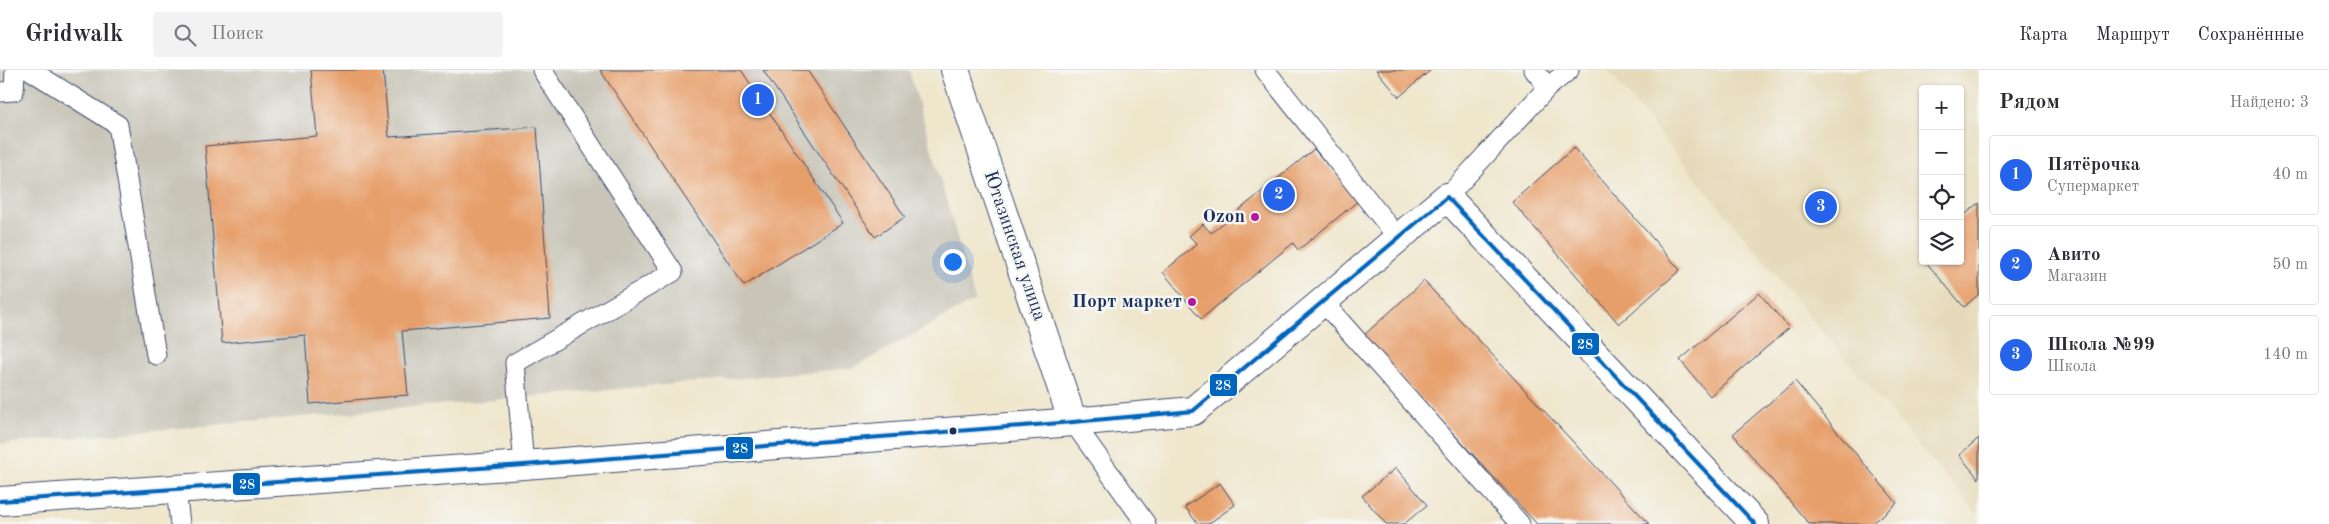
<!DOCTYPE html>
<html lang="ru">
<meta charset="utf-8">
<style>
body{margin:0;font-family:"Old Standard TT",serif;background:#f2f2f3;color:#2b2b33}
.controls{position:absolute;right:15px;top:15px;display:grid;overflow:hidden;border-radius:5px;box-shadow:0 1px 4px #0004}
.controls button{width:45px;height:45px;display:grid;place-items:center;padding:0;border:0;border-bottom:1px solid #e1e1e2;background:#fff;color:#2b2b33;font:25px sans-serif}
.you{position:absolute;left:952px;top:191px;width:18px;height:18px;margin:-12px;border:4px solid #fff;border-radius:50%;background:#1a73e8;box-shadow:0 0 0 8px #1a73e833}
.badge{display:grid;place-items:center;width:32px;height:32px;border-radius:50%;background:#2563eb;color:#fff;font-size:16px;font-weight:700}
.pin{position:absolute;translate:-50% -50%;border:2px solid #fff;box-shadow:0 1px 5px #0006}
.list{margin:0;padding:0;list-style:none}
h2{display:flex;justify-content:space-between;align-items:center;height:65px;margin:0;padding:0 20px;font-size:21px}
h2 small{font-size:16px;font-weight:400;color:#7c7c81}
.list li{display:grid;grid-template-columns:32px 1fr auto;gap:15px;align-items:center;box-sizing:border-box;height:80px;margin:0 10px 10px;padding:0 10px;border:1px solid #e1e1e2;border-radius:5px}
.list b{display:block;font-size:19px;white-space:nowrap}
.list p{margin:0;font-size:16px;white-space:nowrap;color:#7c7c81}
.list em{font-size:16px;font-style:normal;color:#7c7c81}
.icon{flex:none;width:28px;height:28px;fill:none;stroke:currentColor;stroke-width:2;stroke-linecap:round;stroke-linejoin:round}
.map{position:relative;flex:none;width:1979px;height:454px;overflow:hidden}
header{display:flex;align-items:center;gap:30px;box-sizing:border-box;height:70px;padding:0 25px;background:#fff;border-bottom:1px solid #e1e1e2}
header strong{font-size:24px}
nav{display:flex;gap:28px;margin-inline-start:auto;font-size:18px}
.search{width:350px;height:45px;background:#f2f2f3;display:flex;align-items:center;gap:12px;box-sizing:border-box;padding:0 18px;border-radius:5px;color:#7c7c81;font-size:19px}
main{display:flex}
aside{flex:1;background:#fff}
.map>svg:first-child{display:block}
.built{fill:#e6daba;fill-rule:evenodd}
.industrial{fill:#c8c4b8}
.building{fill:#e79f6a}
.lines{fill:none;stroke-linecap:round;stroke-linejoin:round}
.lane-casing{stroke:#3b4a6e;stroke-width:21}
.street-casing{stroke:#3b4a6e;stroke-width:30}
.lane{stroke:#fff;stroke-width:19}
.street{stroke:#fff;stroke-width:28}
.bus-1-casing{stroke:#f6f6f2;stroke-width:8}
.bus-1{stroke:#0065bd;stroke-width:4}
.poi-dot{fill:#b5179e;stroke:#f6f6f2;stroke-width:2}
.bus-dot{fill:#1b2f5e;stroke:#f6f6f2;stroke-width:2}
.labels{text-anchor:middle;dominant-baseline:central;stroke-width:5;stroke-linejoin:round;paint-order:stroke}
.poi-label{font-size:19px;font-weight:bold;fill:#1b2f5e;stroke:#f6f6f2;text-anchor:end}
.street-label{font-size:19px;fill:#1b2f5e;stroke:#f6f6f2}
.line-badge{stroke:#f6f6f2;stroke-width:2}
.badge-label{font-size:14px;text-anchor:middle;font-weight:bold;fill:#fff}
</style>
<header>
<strong>Gridwalk</strong>
<div class="search"><svg class="icon" aria-label="search" viewBox="0 0 24 24"><circle cx="10" cy="10" r="6"/><path d="M15 15l6 6"/></svg>Поиск</div>
<nav><a>Карта</a><a>Маршрут</a><a>Сохранённые</a></nav>
</header>
<main>
<div class="map">
<svg width="1979" height="454" viewBox="0 0 1979 454">
<rect width="100%" height="100%" fill="#f6f6f2"/>
<filter id="ink" filterUnits="userSpaceOnUse"><feTurbulence type="fractalNoise" baseFrequency=".02" numOctaves="2"/><feDisplacementMap in="SourceGraphic" scale="10" xChannelSelector="R" yChannelSelector="G"/><feConvolveMatrix kernelMatrix="1 2 1 2 8 2 1 2 1" color-interpolation-filters="sRGB"/></filter>
<filter id="wash" filterUnits="userSpaceOnUse"><feTurbulence type="fractalNoise" baseFrequency=".0096" numOctaves="4" result="noise"/><feDisplacementMap in="SourceGraphic" scale="20" xChannelSelector="R" yChannelSelector="G"/><feGaussianBlur stdDeviation="1.12" result="paint"/><feColorMatrix in="noise" values="0 0 0 0 0 0 0 0 0 0 0 0 0 0 0 0 0 1.4 0 .05"/><feComposite in="paint" operator="in"/></filter>
<g filter="url(#wash)">
<rect width="100%" height="100%" fill="#efe6cc"/>
<path class="built" d="M1607,0H1979V446L1809,246ZM1923,19H1960V191H1923Z"/>
<path class="industrial" d="M0,0H909L975,230L853,298L0,374Z"/>
<g id="blocks">
<g class="building">
<path d="M311,0H383L389,67L537,57L550,248L402,261L408,325L310,334L305,265L222,273L205,76L317,66Z"/>
<path d="M600,0H741L843,153L744,216Z"/>
<path d="M763,0H807L905,147L875,167Z"/>
<path d="M1376,0H1431L1399,27Z"/>
<path d="M1574,78L1680,200L1619,254L1512,132Z"/>
<path d="M1314,79L1358,131L1298,180L1293,173L1201,249L1163,202L1197,174L1189,166L1203,154L1211,163Z"/>
<path d="M1979,133V224L1964,237L1925,191H1960V149Z"/>
<path d="M1424,211L1649,454H1537L1363,266Z"/>
<path d="M1759,223L1789,258L1710,326L1680,290Z"/>
<path d="M1795,311L1897,433L1872,454H1809L1733,364Z"/>
<path d="M1979,368V409L1959,385Z"/>
<path d="M1396,398L1427,435L1404,454H1386L1362,426Z"/>
<path d="M1220,413L1235,435L1208,454H1198L1185,437Z"/>
</g>
</g>
</g>
<g filter="url(#ink)">
<use href="#blocks" fill-opacity="0" stroke="#3b4a6e" stroke-width="1"/>
<g class="lines">
<defs>
<g id="lane">
<path d="M30,0L118,55L156,285"/>
<path d="M1265,0L1398,168"/>
<path d="M1548,17L1569,0"/>
<path d="M0,22L14,21L15,0"/>
<path d="M1447,127L1548,17L1534,0"/>
<path d="M1323,232L1520,454"/>
<path d="M1073,352L1146,454"/>
<path d="M524,395L515,293L673,202L542,0"/>
<path d="M176,419L180,454"/>
</g>
<g id="street">
<path d="M955,0L1073,352"/>
<path d="M0,431L524,395L1073,352L1193,341L1447,127L1755,454"/>
</g>
</defs>
<use href="#lane" class="lane-casing"/>
<use href="#street" class="street-casing"/>
<use href="#lane" class="lane"/>
<use href="#street" class="street"/>
<defs>
<path id="bus-1" d="M0,431L524,395L1073,352L1193,341L1447,127L1755,454"/>
</defs>
<use href="#bus-1" class="bus-1-casing"/>
<use href="#bus-1" class="bus-1"/>
</g>
</g>
<g class="poi-dot">
<circle cx="1255" cy="147" r="5"/>
<circle cx="1192" cy="232" r="5"/>
</g>
<circle class="bus-dot" cx="953" cy="361" r="4.5"/>
<g class="labels">
<g class="poi-label">
<text x="1245" y="147">Ozon</text>
<text x="1182" y="232">Порт маркет</text>
</g>
<g class="street-label">
<text transform="translate(1014 176) rotate(71)">Ютазинская улица</text>
</g>
</g>
<g class="line-badge">
<rect x="1571" y="262" width="29" height="24" rx="5" fill="#0065bd"/>
<rect x="1209" y="303" width="29" height="24" rx="5" fill="#0065bd"/>
<rect x="725" y="366" width="29" height="24" rx="5" fill="#0065bd"/>
<rect x="232" y="402" width="29" height="24" rx="5" fill="#0065bd"/>
</g>
<g class="badge-label">
<text x="1585" y="279">28</text>
<text x="1223" y="320">28</text>
<text x="740" y="383">28</text>
<text x="247" y="419">28</text>
</g>
</svg>
<div class="controls">
<button>+</button>
<button>−</button>
<button><svg class="icon" aria-label="locate" viewBox="0 0 24 24"><circle cx="12" cy="12" r="6"/><path d="M12 2v4M12 18v4M2 12h4M18 12h4"/></svg></button>
<button><svg class="icon" aria-label="layers" viewBox="0 0 24 24"><path d="M12 4l9 5-9 5-9-5zM3 14l9 5 9-5"/></svg></button>
</div>
<div class="you"></div>
<div class="pin badge" style="left:758px;top:30px">1</div>
<div class="pin badge" style="left:1279px;top:125px">2</div>
<div class="pin badge" style="left:1821px;top:137px">3</div>
</div>
<aside>
<h2>Рядом<small>Найдено: 3</small></h2>
<ul class="list">
<li><span class="badge">1</span><div><b>Пятёрочка</b><p>Супермаркет</p></div><em>40 m</em></li>
<li><span class="badge">2</span><div><b>Авито</b><p>Магазин</p></div><em>50 m</em></li>
<li><span class="badge">3</span><div><b>Школа №99</b><p>Школа</p></div><em>140 m</em></li>
</ul>
</aside>
</main>
